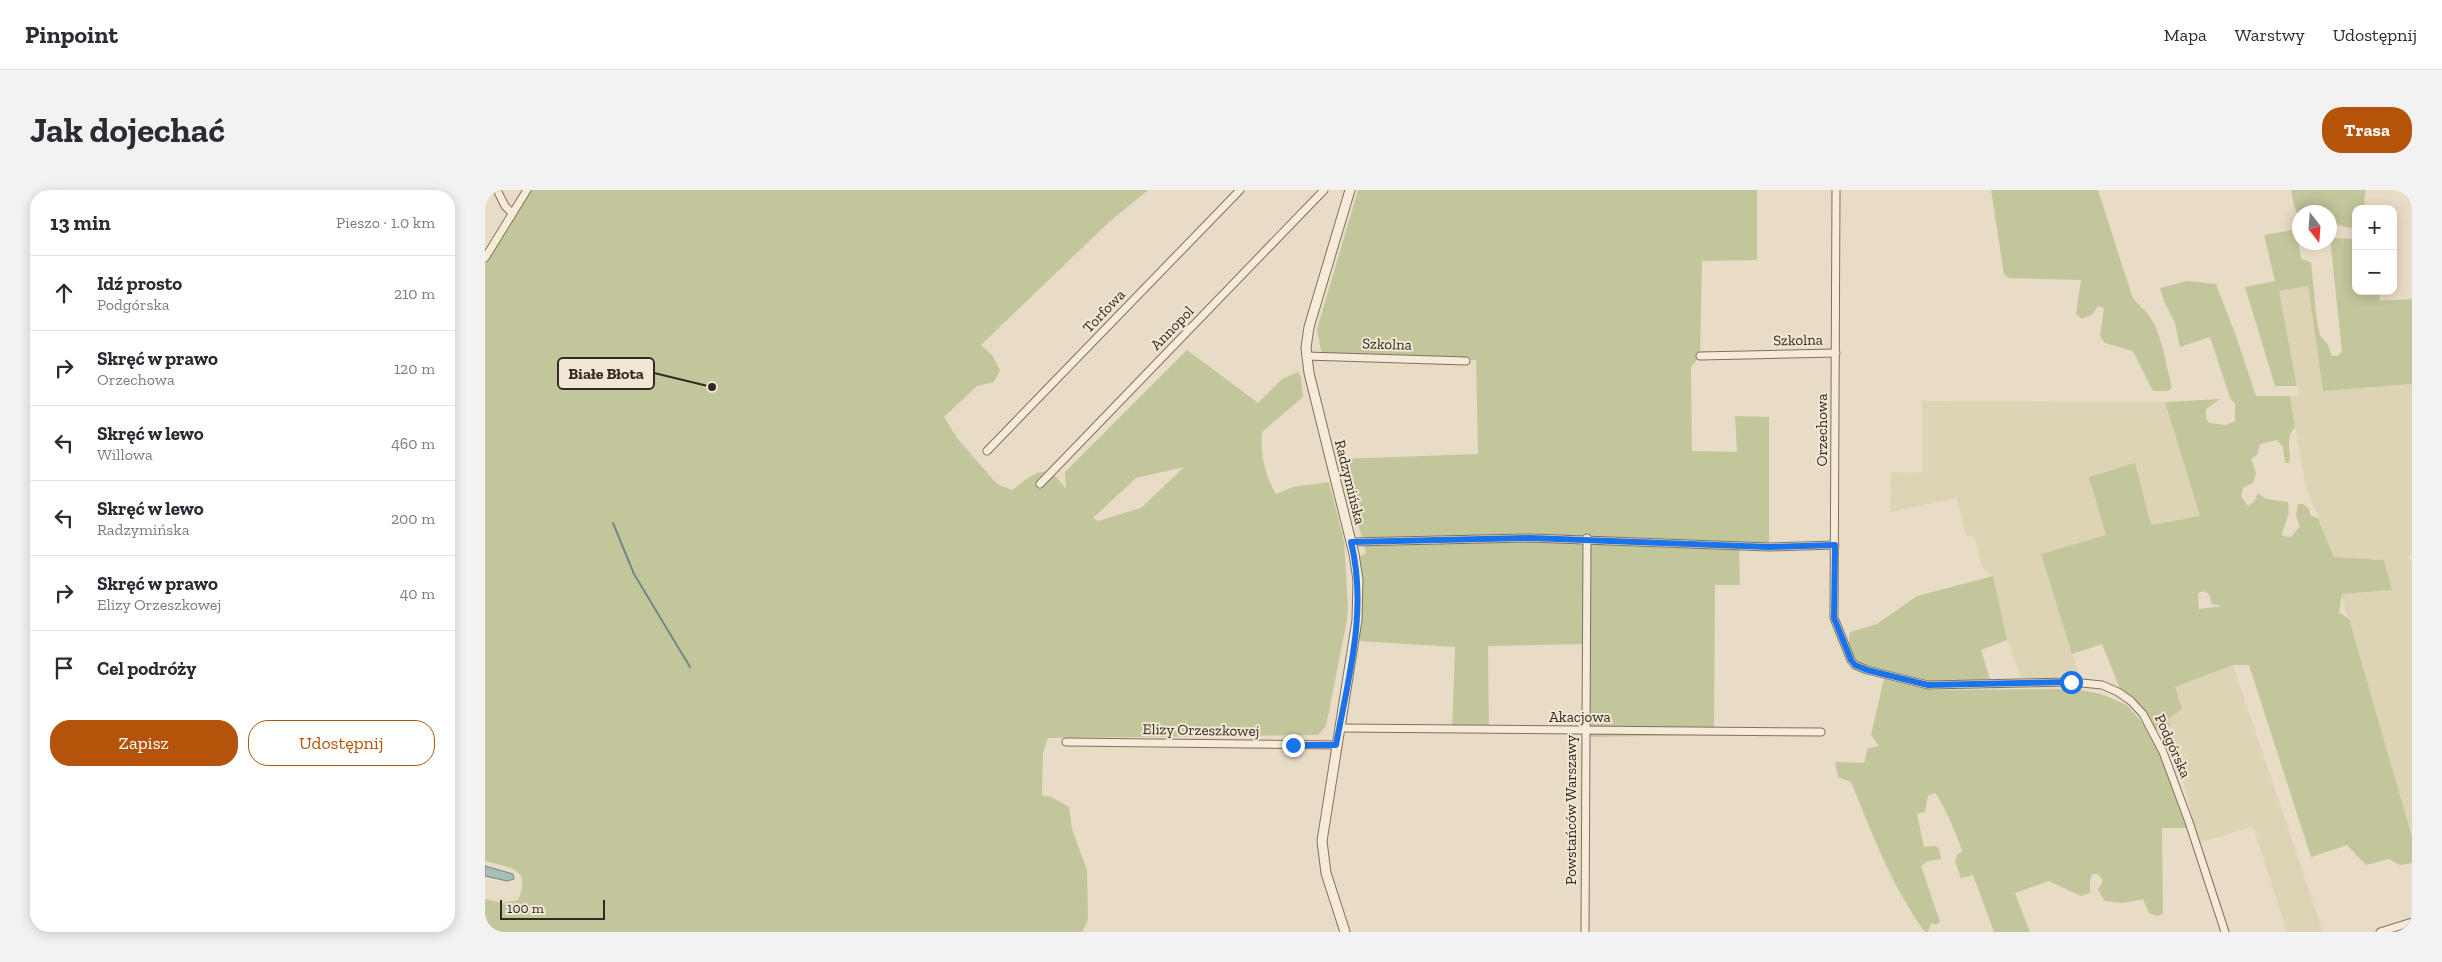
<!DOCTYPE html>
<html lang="pl">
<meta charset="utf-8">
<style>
body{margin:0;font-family:"Zilla Slab",serif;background:#f2f2f3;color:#2b2b33}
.controls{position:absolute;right:15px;top:15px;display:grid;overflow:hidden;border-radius:10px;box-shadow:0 2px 12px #0003}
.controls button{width:45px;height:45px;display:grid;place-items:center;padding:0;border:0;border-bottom:1px solid #e1e1e2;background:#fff;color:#2b2b33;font:25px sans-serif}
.compass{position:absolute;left:1807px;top:15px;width:45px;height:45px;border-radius:50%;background:#fff;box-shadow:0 2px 12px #0003;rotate:163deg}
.scale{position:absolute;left:15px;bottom:12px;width:105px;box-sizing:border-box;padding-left:5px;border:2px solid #342920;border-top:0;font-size:14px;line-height:18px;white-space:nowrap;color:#342920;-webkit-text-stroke:4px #f1e7d5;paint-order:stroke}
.stop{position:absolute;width:15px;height:15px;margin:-11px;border:4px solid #1a73e8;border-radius:50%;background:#fff}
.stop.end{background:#1a73e8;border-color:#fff;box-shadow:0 1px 5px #0008}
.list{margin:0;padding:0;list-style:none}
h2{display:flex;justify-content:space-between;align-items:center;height:65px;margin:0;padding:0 20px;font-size:21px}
h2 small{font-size:16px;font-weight:400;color:#7c7c81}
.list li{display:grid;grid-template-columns:32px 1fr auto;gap:15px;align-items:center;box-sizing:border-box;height:75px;padding:0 20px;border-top:1px solid #e1e1e2}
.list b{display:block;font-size:19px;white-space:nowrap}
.list p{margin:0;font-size:16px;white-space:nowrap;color:#7c7c81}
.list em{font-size:16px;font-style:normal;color:#7c7c81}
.actions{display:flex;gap:10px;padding:15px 20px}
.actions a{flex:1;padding:11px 0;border:1px solid #b45309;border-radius:20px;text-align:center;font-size:18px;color:#b45309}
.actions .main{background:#b45309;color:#fff}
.icon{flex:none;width:28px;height:28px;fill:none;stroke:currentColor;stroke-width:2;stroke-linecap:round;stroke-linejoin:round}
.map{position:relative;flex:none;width:1927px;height:742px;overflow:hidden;border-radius:20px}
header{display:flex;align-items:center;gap:30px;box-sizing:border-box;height:70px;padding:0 25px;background:#fff;border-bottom:1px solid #e1e1e2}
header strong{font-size:24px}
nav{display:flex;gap:28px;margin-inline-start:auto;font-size:18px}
.intro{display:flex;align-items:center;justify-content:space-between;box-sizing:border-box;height:120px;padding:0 30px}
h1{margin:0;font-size:35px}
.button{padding:12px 22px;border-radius:20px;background:#b45309;color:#fff;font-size:18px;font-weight:700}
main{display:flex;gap:30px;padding:0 30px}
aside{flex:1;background:#fff;border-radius:20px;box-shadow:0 2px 12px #0003}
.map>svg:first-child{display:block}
.farmland{fill:#ddd4b5}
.green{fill:#c3c69b;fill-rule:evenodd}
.water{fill:#a7bdb5;stroke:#6f8a82}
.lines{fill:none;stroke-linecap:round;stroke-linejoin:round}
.stream{stroke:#6f8a82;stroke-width:2}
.minor-casing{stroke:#826f5e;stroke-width:9}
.tertiary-casing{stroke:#826f5e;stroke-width:11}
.minor{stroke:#f5ebd8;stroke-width:7}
.tertiary{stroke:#f5ebd8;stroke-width:9}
.route{stroke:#1a73e8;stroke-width:6}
.labels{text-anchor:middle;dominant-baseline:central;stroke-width:4;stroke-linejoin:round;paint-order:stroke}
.street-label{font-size:15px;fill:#342920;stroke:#f1e7d5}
.leader{fill:none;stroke:#342920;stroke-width:2}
.callout-dot{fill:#342920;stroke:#f1e7d5;stroke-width:2}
.callout{fill:#f1e7d5;stroke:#342920;stroke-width:2}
.callout-label{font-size:16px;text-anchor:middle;font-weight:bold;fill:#342920}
</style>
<header>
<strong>Pinpoint</strong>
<nav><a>Mapa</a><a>Warstwy</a><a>Udostępnij</a></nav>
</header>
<div class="intro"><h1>Jak dojechać</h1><a class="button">Trasa</a></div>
<main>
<aside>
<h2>13 min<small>Pieszo · 1.0 km</small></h2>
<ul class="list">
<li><svg class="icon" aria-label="ahead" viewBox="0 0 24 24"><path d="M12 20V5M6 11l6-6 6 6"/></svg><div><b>Idź prosto</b><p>Podgórska</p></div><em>210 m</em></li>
<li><svg class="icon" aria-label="right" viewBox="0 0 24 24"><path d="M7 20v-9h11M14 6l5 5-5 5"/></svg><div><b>Skręć w prawo</b><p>Orzechowa</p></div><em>120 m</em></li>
<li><svg class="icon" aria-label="left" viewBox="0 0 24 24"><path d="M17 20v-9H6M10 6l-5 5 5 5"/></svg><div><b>Skręć w lewo</b><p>Willowa</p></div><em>460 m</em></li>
<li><svg class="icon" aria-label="left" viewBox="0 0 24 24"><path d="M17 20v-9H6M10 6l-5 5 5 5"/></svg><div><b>Skręć w lewo</b><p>Radzymińska</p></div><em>200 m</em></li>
<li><svg class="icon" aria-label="right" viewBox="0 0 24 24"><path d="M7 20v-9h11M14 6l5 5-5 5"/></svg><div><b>Skręć w prawo</b><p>Elizy Orzeszkowej</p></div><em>40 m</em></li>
<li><svg class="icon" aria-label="arrive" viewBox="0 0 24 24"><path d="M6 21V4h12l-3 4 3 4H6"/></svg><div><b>Cel podróży</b></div></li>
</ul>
<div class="actions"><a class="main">Zapisz</a><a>Udostępnij</a></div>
</aside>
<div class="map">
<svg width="1927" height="742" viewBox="0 0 1927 742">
<rect width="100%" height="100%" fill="#e9dcc6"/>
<g class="farmland">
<path d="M1823,96L1838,201L1927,194V364L1923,367L1927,373V647L1856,404L1906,400L1899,370L1849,367L1820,294L1805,206L1814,204L1794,101Z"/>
<path d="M1437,211L1680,212L1715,326L1621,345L1556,364L1596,490L1537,489L1522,450L1508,386L1497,377L1489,345L1481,347L1472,308L1405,322L1406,283L1437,282Z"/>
<path d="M1748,475L1838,742H1802L1768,636L1714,653L1682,529L1697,519L1689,497Z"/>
</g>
<g class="green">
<path d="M45,0H663L623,33L496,155L507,165L515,180L509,192L492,196L459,227L472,248L512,294L527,300C537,293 555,275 567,284C573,288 577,294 581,299L580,282L702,160L773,213L797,189L813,182L816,187L818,207L777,242C775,263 780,286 791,304L808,297L844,292L859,351L863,416L862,430L841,536L833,545L563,548L558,563L557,605L566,607L584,617L587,639L602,680L603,730L597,742H0V709L17,713L33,710C47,677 25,678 0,671V75ZM699,277L656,318L613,331L608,328L651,288Z"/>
<path d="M873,0H1272V70L1217,71L1215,166L1206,177L1207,261L1252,262L1250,226L1284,227V354H1254L1255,395H1230L1229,545L1101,547L1102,454L1003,456L1004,543L967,542L970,457L873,451C877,424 881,394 873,367L881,363L855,269L993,264L991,170L837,165L832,139Z"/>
<path d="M1506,0H1613L1647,106C1652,115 1660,119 1665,127C1678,147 1681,175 1687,198L1683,201H1668L1648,161L1620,153L1615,146L1619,118L1613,116L1608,124L1597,129L1591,124L1596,90L1524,88L1519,84Z"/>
<path d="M1806,0H1881L1879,10L1881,19H1871V35L1865,38L1845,33L1844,22H1814V26L1809,16Z"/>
<path d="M1812,39L1816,69L1826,72L1832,132L1835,145L1843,155L1847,166H1853L1857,161L1845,48L1871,49V101H1894L1895,111L1927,109V194L1838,201L1823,96L1794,101L1812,196H1790L1760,97L1790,91L1779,45Z"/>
<path d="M1702,91L1731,94L1751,146L1771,206H1805L1810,237C1799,249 1807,259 1804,273H1800L1798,257L1792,250L1775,254L1772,265L1766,269L1771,283L1768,293L1758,298L1756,306L1763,316L1769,312L1773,303L1781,309L1803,312L1804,323L1797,343L1798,346L1806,347L1815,336L1811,326L1813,314H1818L1824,319L1826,326L1833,328L1849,367L1899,370L1907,400L1857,404L1854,422L1864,429L1927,647V673L1915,675L1904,669L1881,675L1862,655L1826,667L1764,475H1748L1690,497L1697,519L1683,529L1685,536L1670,540L1638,506L1617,454L1587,464L1556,364L1621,345L1604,287L1650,273L1666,335L1715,326L1680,212L1735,209L1721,219V228L1724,233L1741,235L1750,231V214L1745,208L1725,147L1695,157L1690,133L1679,111L1675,98ZM1719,401L1724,404L1727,414L1737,416L1714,419L1713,403Z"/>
<path d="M1508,386L1522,450L1496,460L1505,489L1448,495L1370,473L1364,452L1365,442L1392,434L1432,406Z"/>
<path d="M1399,489L1447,500L1589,499L1616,504L1642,515L1667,544L1704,638H1677L1678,724L1671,726L1664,723L1658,709L1639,713L1620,711L1613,700L1618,690L1613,684H1607L1605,691V703L1596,706L1564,691L1530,703L1545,742H1509L1488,685L1476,688L1470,671L1472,665L1477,661C1475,652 1456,608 1450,603L1443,606L1440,622L1432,624L1439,657L1450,656L1454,658L1456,669L1443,671L1436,676L1455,732L1451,735L1446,733L1443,742H1440C1407,697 1387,643 1366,592L1353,587L1350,572L1379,573L1383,558L1394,556L1386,545Z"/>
</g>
<path class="water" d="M0,676L28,684L29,689L22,691L0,686Z"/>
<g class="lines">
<path class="stream" d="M128,333L149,384L205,477"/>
<defs>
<g id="minor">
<path d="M12,0L20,16L27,23"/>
<path d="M1351,0L1349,428L1366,470L1370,475L1382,480L1443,495L1587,492L1617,495L1633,502L1646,511L1658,524L1678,562L1704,632L1740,742"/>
<path d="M1923,0L1927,3"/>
<path d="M0,68L42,0"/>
<path d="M821,166L981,171"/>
<path d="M1215,166L1351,163"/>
<path d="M502,261L755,0"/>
<path d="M555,294L839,0"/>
<path d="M866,352L1046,348L1284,357L1350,355"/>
<path d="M854,538L1336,542"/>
<path d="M581,552L851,555"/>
<path d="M1100,742L1102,348"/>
<path d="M1895,742L1927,732"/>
</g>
<path id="tertiary" d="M860,742L841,683L837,651L872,430L873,390L869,364L824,183L821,158L824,137L865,0"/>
</defs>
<use href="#minor" class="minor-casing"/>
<use href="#tertiary" class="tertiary-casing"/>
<use href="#minor" class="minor"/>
<use href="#tertiary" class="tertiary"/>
</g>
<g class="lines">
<path class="route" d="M808,555H851C863,489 883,420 866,352L1046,348L1284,357L1350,355L1349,428L1366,470L1370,475L1382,480L1443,495L1586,492"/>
</g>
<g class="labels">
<g class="street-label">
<text transform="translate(619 121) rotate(-46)">Torfowa</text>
<text transform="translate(687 138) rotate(-46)">Annopol</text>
<text transform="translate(1313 150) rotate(-1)">Szkolna</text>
<text transform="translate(902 154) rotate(2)">Szkolna</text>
<text transform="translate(1337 240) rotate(-90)">Orzechowa</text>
<text transform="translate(865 292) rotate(76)">Radzymińska</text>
<text x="1095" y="527">Akacjowa</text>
<text transform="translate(716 540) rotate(1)">Elizy Orzeszkowej</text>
<text transform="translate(1688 556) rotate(66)">Podgórska</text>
<text transform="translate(1086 620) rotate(-90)">Powstańców Warszawy</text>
</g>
</g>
<path class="leader" d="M227 197L169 183"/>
<circle class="callout-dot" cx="227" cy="197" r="5"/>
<rect class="callout" x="73" y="168" width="96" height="31" rx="5"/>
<g class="callout-label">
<text x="121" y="189">Białe Błota</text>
</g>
</svg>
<div class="controls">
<button>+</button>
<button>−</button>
</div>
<svg class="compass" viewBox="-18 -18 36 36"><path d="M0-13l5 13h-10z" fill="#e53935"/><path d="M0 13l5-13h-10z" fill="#7c7c81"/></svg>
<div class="scale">100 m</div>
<div class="stop" style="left:1586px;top:492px"></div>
<div class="stop end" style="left:808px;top:555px"></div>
</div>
</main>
